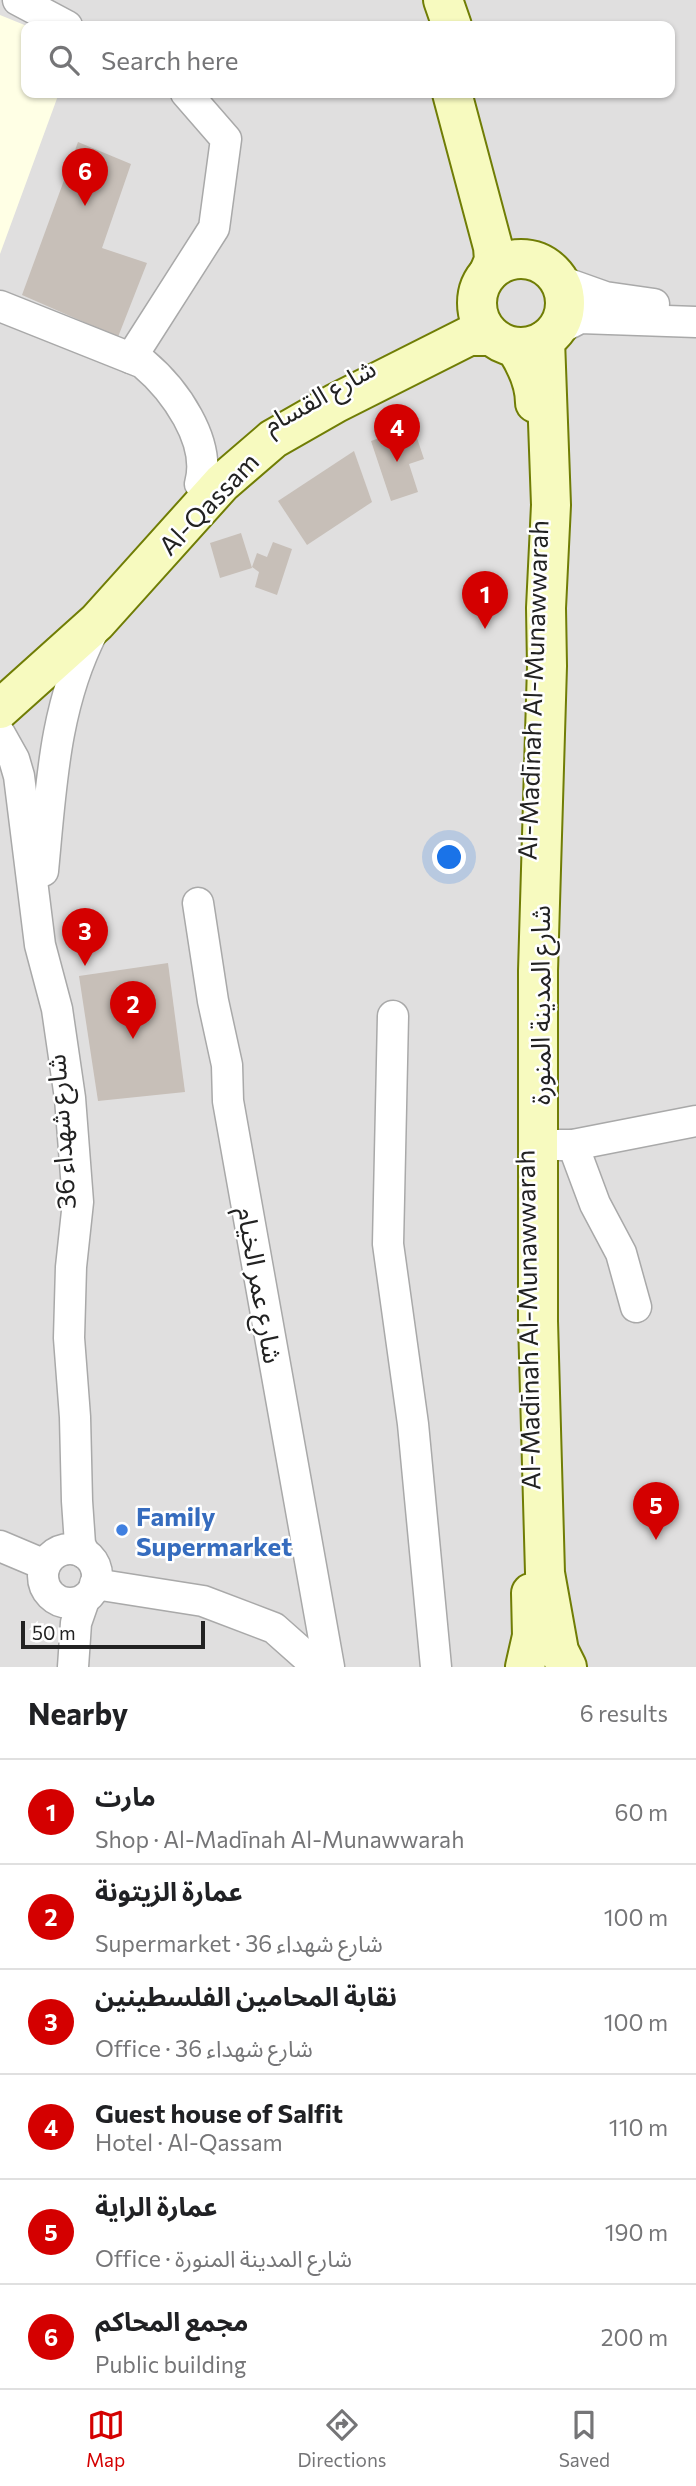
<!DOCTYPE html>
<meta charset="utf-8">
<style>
body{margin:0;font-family:Commissioner,"Noto Sans Arabic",sans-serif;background:#f2f2f2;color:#202124}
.scale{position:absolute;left:21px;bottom:18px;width:184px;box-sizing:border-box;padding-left:7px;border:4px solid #222;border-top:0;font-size:19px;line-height:24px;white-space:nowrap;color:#222;-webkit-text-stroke:5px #fff;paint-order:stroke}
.you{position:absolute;left:450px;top:858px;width:24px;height:24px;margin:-18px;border:5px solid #fff;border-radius:50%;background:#1a73e8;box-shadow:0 0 0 10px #1a73e833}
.badge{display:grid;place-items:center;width:46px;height:46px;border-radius:50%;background:#d40000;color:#fff;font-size:23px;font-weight:700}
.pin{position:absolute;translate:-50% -58px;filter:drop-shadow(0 2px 4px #0008)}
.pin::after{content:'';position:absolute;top:37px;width:24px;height:21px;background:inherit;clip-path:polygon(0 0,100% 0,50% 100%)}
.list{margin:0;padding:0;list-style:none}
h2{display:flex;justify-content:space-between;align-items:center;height:91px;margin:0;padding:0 28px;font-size:30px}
h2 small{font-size:23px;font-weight:400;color:#757577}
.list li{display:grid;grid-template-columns:46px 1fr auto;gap:21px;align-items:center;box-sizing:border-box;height:105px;padding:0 28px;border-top:2px solid #e0e0e0}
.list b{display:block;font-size:26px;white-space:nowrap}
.list p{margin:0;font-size:23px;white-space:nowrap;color:#757577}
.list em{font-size:23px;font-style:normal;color:#757577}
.icon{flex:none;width:38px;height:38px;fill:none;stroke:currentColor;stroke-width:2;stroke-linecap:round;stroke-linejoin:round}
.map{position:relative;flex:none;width:696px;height:1667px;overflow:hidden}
.search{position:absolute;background:#fff;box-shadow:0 2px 5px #0004;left:21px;right:21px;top:21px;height:77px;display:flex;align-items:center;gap:18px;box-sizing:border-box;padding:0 24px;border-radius:14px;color:#757577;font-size:26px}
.sheet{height:721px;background:#fff}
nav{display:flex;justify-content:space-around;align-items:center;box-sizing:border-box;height:98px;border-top:2px solid #e0e0e0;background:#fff;font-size:19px;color:#757577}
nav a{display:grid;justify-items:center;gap:4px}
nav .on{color:#d40000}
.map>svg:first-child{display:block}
.residential{fill:#e0dfdf;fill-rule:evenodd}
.education{fill:#ffffe5}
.building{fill:#c7bfb8}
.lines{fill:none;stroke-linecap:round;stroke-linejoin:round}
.minor-casing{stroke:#a9a9a9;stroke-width:33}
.secondary-casing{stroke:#707d05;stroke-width:42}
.minor{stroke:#fff;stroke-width:30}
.secondary{stroke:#f7fabf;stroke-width:38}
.shop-dot{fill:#3f7fe0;stroke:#fff;stroke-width:2.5}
.labels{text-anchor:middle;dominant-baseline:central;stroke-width:5;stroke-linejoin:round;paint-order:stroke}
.street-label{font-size:26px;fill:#222;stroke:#fff}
.shop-label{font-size:26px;font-weight:bold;fill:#366cbe;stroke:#fff;text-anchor:start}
</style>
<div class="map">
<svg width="696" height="1667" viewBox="0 0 696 1667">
<rect width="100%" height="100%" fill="#f2efe9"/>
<path class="residential" d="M0,0H696V1667H0ZM26,26H670V93H26Z"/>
<path class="education" d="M0,15L27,26L26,93H59L0,254Z"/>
<g class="building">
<path d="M78,142L131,164L102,248L147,263L118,337L22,295Z"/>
<path d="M413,426L424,459L409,464L418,492L391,501L371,441Z"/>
<path d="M354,451L372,502L307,545L278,501Z"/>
<path d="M241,533L252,568L220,578L210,543Z"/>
<path d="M273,542L292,549L277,595L255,587L259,572L252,567L257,553L267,557Z"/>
<path d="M168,963L185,1092L98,1101L79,976Z"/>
</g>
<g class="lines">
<defs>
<g id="minor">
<path d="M18,0L67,26"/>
<path d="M560,281L605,297L654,304"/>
<path d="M0,306L143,363C174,389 212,441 200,484"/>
<path d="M557,330L580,318L696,322"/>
<path d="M131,358L214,228L226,139L186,93"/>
<path d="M0,734L14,759L19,776L40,945L57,1009L70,1098L78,1202L71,1267L69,1338L75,1417L77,1501L80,1544L84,1553"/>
<path d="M43,871C51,789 54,706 93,631"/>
<path d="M198,903L213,1001L227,1065L228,1101L329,1667"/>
<path d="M393,1016L388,1244L413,1424L436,1667"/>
<path d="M555,1145H573L696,1121"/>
<path d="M573,1145L595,1204L621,1253L636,1307"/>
<path d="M0,1546L45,1565"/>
<circle cx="70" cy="1576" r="27"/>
<path d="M95,1584L203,1601L274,1628L318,1667"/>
<path d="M73,1667L76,1623L84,1600"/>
</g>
<g id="secondary">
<path d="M443,0L452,26"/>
<path d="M452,93L493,247L494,260L489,272"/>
<circle cx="521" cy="303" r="44"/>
<path d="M545,340L551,505L546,608L547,666L538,971V1321L545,1573L559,1651L567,1667"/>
<path d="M515,347C526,364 535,382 535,403"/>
<path d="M0,709L97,622L222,483L273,439L336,403L469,336H491"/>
<path d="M525,1667L532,1636L531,1593"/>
</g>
</defs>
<use href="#minor" class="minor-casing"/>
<use href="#secondary" class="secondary-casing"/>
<use href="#minor" class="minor"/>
<use href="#secondary" class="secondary"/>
</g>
<circle class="shop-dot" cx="122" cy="1530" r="7"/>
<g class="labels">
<g class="street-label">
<text transform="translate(319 395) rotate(-29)">شارع القسام</text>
<text transform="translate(208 503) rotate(-46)">Al-Qassam</text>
<text transform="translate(532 690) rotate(-88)">Al-Madīnah Al-Munawwarah</text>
<text transform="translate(539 1005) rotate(-90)">شارع المدينة المنورة</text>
<text transform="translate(60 1132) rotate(-94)">شارع شهداء 36</text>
<text transform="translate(261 1285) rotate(80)">شارع عمر الخيام</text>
<text transform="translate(527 1320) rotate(-91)">Al-Madīnah Al-Munawwarah</text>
</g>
<g class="shop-label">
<text x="136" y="1515">Family<tspan x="136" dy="30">Supermarket</tspan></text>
</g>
</g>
</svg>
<div class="scale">50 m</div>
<div class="you"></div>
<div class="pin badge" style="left:485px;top:629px">1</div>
<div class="pin badge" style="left:133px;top:1039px">2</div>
<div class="pin badge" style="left:85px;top:966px">3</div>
<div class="pin badge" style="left:397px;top:462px">4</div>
<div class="pin badge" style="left:656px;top:1540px">5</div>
<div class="pin badge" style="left:85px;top:206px">6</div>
<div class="search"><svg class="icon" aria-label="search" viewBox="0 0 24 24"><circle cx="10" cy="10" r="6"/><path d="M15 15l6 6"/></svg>Search here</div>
</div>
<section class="sheet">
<h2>Nearby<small>6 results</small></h2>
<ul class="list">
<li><span class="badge">1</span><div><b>مارت</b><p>Shop · Al-Madīnah Al-Munawwarah</p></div><em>60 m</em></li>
<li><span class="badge">2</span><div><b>عمارة الزيتونة</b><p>Supermarket · شارع شهداء 36</p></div><em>100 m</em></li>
<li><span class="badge">3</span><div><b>نقابة المحامين الفلسطينين</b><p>Office · شارع شهداء 36</p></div><em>100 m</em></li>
<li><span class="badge">4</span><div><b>Guest house of Salfit</b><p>Hotel · Al-Qassam</p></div><em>110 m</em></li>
<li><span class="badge">5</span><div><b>عمارة الراية</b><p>Office · شارع المدينة المنورة</p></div><em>190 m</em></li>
<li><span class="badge">6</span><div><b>مجمع المحاكم</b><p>Public building</p></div><em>200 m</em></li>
</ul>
</section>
<nav>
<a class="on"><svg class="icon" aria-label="map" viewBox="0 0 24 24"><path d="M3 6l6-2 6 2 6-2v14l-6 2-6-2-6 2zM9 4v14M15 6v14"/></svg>Map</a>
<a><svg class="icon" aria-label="directions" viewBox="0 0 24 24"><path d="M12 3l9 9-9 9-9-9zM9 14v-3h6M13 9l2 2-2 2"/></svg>Directions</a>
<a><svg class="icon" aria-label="saved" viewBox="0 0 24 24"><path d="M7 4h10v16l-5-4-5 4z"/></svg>Saved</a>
</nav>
